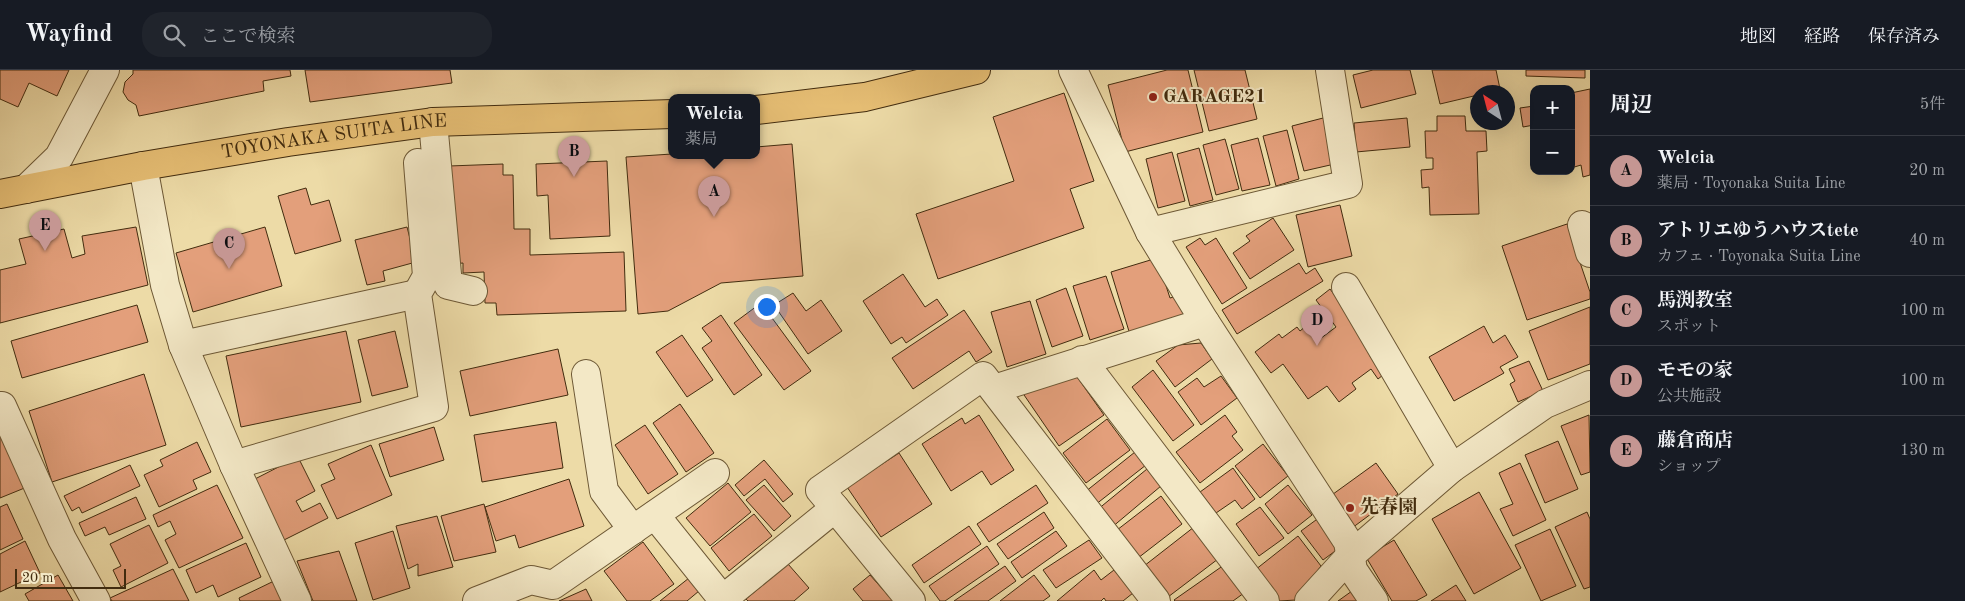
<!DOCTYPE html>
<html lang="ja">
<meta charset="utf-8">
<style>
body{margin:0;font-family:"Old Standard TT","Noto Serif JP",serif;background:#20242c;color:#f1f3f6}
.controls{position:absolute;right:15px;top:15px;display:grid;overflow:hidden;border-radius:10px;box-shadow:0 5px 20px #0002}
.controls button{width:45px;height:45px;display:grid;place-items:center;padding:0;border:0;border-bottom:1px solid #363941;background:#171b24;color:#f1f3f6;font:25px sans-serif}
.compass{position:absolute;left:1470px;top:15px;width:45px;height:45px;border-radius:50%;background:#171b24;box-shadow:0 5px 20px #0002;rotate:324deg}
.scale{position:absolute;left:15px;bottom:12px;width:111px;box-sizing:border-box;padding-left:5px;border:2px solid #422c0f;border-top:0;font-size:14px;line-height:18px;white-space:nowrap;color:#422c0f;-webkit-text-stroke:4px #f3e8c6;paint-order:stroke}
.you{position:absolute;left:766px;top:236px;width:18px;height:18px;margin:-12px;border:4px solid #fff;border-radius:50%;background:#1a73e8;box-shadow:0 0 0 8px #1a73e833}
.badge{display:grid;place-items:center;width:32px;height:32px;border-radius:50%;background:#c59692;color:#111;font-size:16px;font-weight:700}
.pin{position:absolute;translate:-50% -41px;filter:drop-shadow(0 1px 2px #0008)}
.pin::after{content:'';position:absolute;top:26px;width:18px;height:15px;background:inherit;clip-path:polygon(0 0,100% 0,50% 100%)}
.popup{position:absolute;left:668px;top:24px;width:92px;height:65px;box-sizing:border-box;display:grid;place-content:center;border-radius:10px;background:#171b24;filter:drop-shadow(0 1px 4px #0005);font-size:16px;white-space:nowrap;color:#9ea1a6}
.popup b{font-size:19px;color:#f1f3f6}
.popup::after{content:'';position:absolute;left:50%;top:100%;margin-left:-10px;border:10px solid transparent;border-top-color:#171b24}
.list{margin:0;padding:0;list-style:none}
h2{display:flex;justify-content:space-between;align-items:center;height:65px;margin:0;padding:0 20px;font-size:21px}
h2 small{font-size:16px;font-weight:400;color:#9ea1a6}
.list li{display:grid;grid-template-columns:32px 1fr auto;gap:15px;align-items:center;box-sizing:border-box;height:70px;padding:0 20px;border-top:1px solid #363941}
.list b{display:block;font-size:19px;white-space:nowrap}
.list p{margin:0;font-size:16px;white-space:nowrap;color:#9ea1a6}
.list em{font-size:16px;font-style:normal;color:#9ea1a6}
.icon{flex:none;width:28px;height:28px;fill:none;stroke:currentColor;stroke-width:2;stroke-linecap:round;stroke-linejoin:round}
.map{position:relative;flex:none;width:1590px;height:531px;overflow:hidden}
header{display:flex;align-items:center;gap:30px;box-sizing:border-box;height:70px;padding:0 25px;background:#171b24;border-bottom:1px solid #363941}
header strong{font-size:24px}
nav{display:flex;gap:28px;margin-inline-start:auto;font-size:18px}
.search{width:350px;height:45px;background:#20242c;display:flex;align-items:center;gap:12px;box-sizing:border-box;padding:0 18px;border-radius:20px;color:#9ea1a6;font-size:19px}
main{display:flex}
aside{flex:1;background:#171b24}
.map>svg:first-child{display:block}
.building{fill:#e39f7b;stroke:#422c0f}
.lines{fill:none;stroke-linecap:round;stroke-linejoin:round}
.minor-casing{stroke:#6d5835;stroke-width:30}
.major-casing{stroke:#422c0f;stroke-width:30}
.minor{stroke:#f3e8c6;stroke-width:28}
.major{stroke:#e6be74;stroke-width:28}
.poi-dot{fill:#8f2418;stroke:#f3e8c6;stroke-width:2}
.labels{text-anchor:middle;dominant-baseline:central;stroke-width:4;stroke-linejoin:round;paint-order:stroke}
.poi-label{font-size:19px;font-weight:bold;fill:#422c0f;stroke:#f3e8c6;text-anchor:start}
.street-label{font-size:19px;fill:#422c0f;stroke:#f3e8c6}
</style>
<header>
<strong>Wayfind</strong>
<div class="search"><svg class="icon" aria-label="search" viewBox="0 0 24 24"><circle cx="10" cy="10" r="6"/><path d="M15 15l6 6"/></svg>ここで検索</div>
<nav><a>地図</a><a>経路</a><a>保存済み</a></nav>
</header>
<main>
<div class="map">
<svg width="1590" height="531" viewBox="0 0 1590 531">
<rect width="100%" height="100%" fill="#eddba7"/>
<filter id="stains"><feTurbulence type="fractalNoise" baseFrequency=".004" numOctaves="4"/><feColorMatrix values="0 0 0 0 .2 0 0 0 0 .09 0 0 0 0 .02 0 0 0 .5 -.17"/></filter>
<radialGradient id="worn" r=".72"><stop offset=".6" stop-color="#630" stop-opacity="0"/><stop offset="1" stop-color="#630" stop-opacity=".3"/></radialGradient>
<g class="building">
<path d="M0,0H69L57,26L29,13L18,37L0,29Z"/>
<path d="M133,0H290L291,6L263,11L264,21L139,46L136,35L128,30L123,22L125,12L133,4Z"/>
<path d="M305,0H450L452,13L310,32Z"/>
<path d="M1167,0H1188L1203,62L1125,82L1108,15Z"/>
<path d="M1194,0H1245L1257,49L1209,61Z"/>
<path d="M1373,0H1410L1416,24L1361,38L1353,5Z"/>
<path d="M1432,0H1496L1500,19L1478,22V25L1440,34Z"/>
<path d="M1526,0H1585V8L1526,6Z"/>
<path d="M1590,19V105L1583,107L1581,95L1571,98V23Z"/>
<path d="M1064,23L1094,111L1070,119L1084,158L938,209L916,144L1014,111L993,47Z"/>
<path d="M1534,36V55L1523,57L1520,38Z"/>
<path d="M1437,46H1465L1466,61H1486L1487,81L1477,82L1479,144L1430,145L1429,117L1422,118L1421,100L1433,99V88H1426L1425,61H1437Z"/>
<path d="M1327,47L1339,93L1304,101L1292,56Z"/>
<path d="M1407,48L1410,77L1356,82L1354,53Z"/>
<path d="M1287,60L1299,109L1276,116L1263,66Z"/>
<path d="M1258,68L1270,115L1242,121L1231,75Z"/>
<path d="M1225,69L1239,119L1216,125L1203,75Z"/>
<path d="M792,74L803,206L721,213L668,241L638,244L626,87L672,84V86H756V77Z"/>
<path d="M1199,78L1213,130L1190,136L1177,84Z"/>
<path d="M1172,82L1185,131L1158,138L1146,89Z"/>
<path d="M607,91L610,166L550,169L548,125L537,126L536,94Z"/>
<path d="M503,94V105H513L514,159H530V185L624,182L626,241L497,245L496,233H485L484,202L463,203V193L452,194L449,96Z"/>
<path d="M306,118L311,135L329,130L341,171L295,184L278,126Z"/>
<path d="M1340,135L1352,186L1308,197L1296,145Z"/>
<path d="M1273,148L1294,180L1250,209L1233,183L1250,171L1246,166Z"/>
<path d="M1567,154L1590,222V229L1527,250L1502,176Z"/>
<path d="M136,157L148,215L0,253V200L26,194L19,169L64,159L72,188L85,184L82,166Z"/>
<path d="M265,157L282,216L193,242L176,183Z"/>
<path d="M407,157L416,192L383,201L385,211L367,215L355,170Z"/>
<path d="M1200,168L1205,175L1216,168L1247,218L1222,234L1186,177Z"/>
<path d="M1157,188L1170,228L1181,225L1188,250L1131,268L1111,202Z"/>
<path d="M1299,193L1306,204L1315,198L1323,211L1237,264L1222,240Z"/>
<path d="M903,204L925,237L937,229L948,245L906,273L902,267L891,274L863,231Z"/>
<path d="M1106,206L1124,259L1090,270L1073,216Z"/>
<path d="M1066,218L1083,266L1052,277L1036,230Z"/>
<path d="M1330,219L1376,282L1370,286L1383,305L1378,309L1371,299L1352,313L1356,319L1339,332L1327,316L1308,329L1283,294L1271,303L1255,282L1279,264L1282,268L1297,257L1300,261L1306,256L1317,271L1336,257L1316,230Z"/>
<path d="M793,223L806,241L821,230L842,261L808,284L774,235Z"/>
<path d="M1030,231L1046,284L1007,297L991,242Z"/>
<path d="M761,233L811,301L784,320L734,253Z"/>
<path d="M137,235L148,272L22,308L11,271Z"/>
<path d="M1590,237V294L1548,310L1529,261Z"/>
<path d="M964,240L992,282L976,292L969,281L913,319L892,288Z"/>
<path d="M721,245L762,305L734,325L702,278L712,271L702,258Z"/>
<path d="M1484,256L1493,273L1505,265L1518,287L1500,297L1504,303L1454,331L1429,287Z"/>
<path d="M346,261L361,332L241,357L226,286Z"/>
<path d="M395,261L408,317L372,326L358,270Z"/>
<path d="M682,265L713,310L687,327L656,282Z"/>
<path d="M1201,273L1212,289L1175,317L1156,291L1178,275Z"/>
<path d="M558,279L568,325L470,346L460,301Z"/>
<path d="M1529,291L1543,321L1518,332L1510,314L1515,311L1509,299Z"/>
<path d="M1153,300L1194,355L1173,371L1132,317Z"/>
<path d="M144,304L166,375L52,412L29,341Z"/>
<path d="M1075,304L1104,345L1059,376L1022,322Z"/>
<path d="M1221,306L1237,328L1201,355L1178,322L1197,308L1204,317Z"/>
<path d="M680,334L714,383L686,402L653,353Z"/>
<path d="M979,345L1014,400L991,415L982,401L951,421L922,374L962,348L965,354Z"/>
<path d="M1225,345L1237,362L1232,366L1243,380L1200,413L1176,382Z"/>
<path d="M1589,345L1590,402L1581,405L1561,356Z"/>
<path d="M1107,349L1130,380L1086,413L1063,383Z"/>
<path d="M556,352L563,398L482,412L474,365Z"/>
<path d="M645,355L678,404L648,424L615,375Z"/>
<path d="M0,356L27,417L0,428Z"/>
<path d="M434,357L444,390L390,407L379,374Z"/>
<path d="M1558,371L1578,419L1545,433L1525,385Z"/>
<path d="M197,372L211,402L193,410L197,419L159,437L144,405L163,396L160,390Z"/>
<path d="M1263,374L1288,406L1260,428L1235,396Z"/>
<path d="M371,375L392,425L337,449L321,415L335,409L328,394Z"/>
<path d="M1135,382L1146,395L1095,435L1085,422Z"/>
<path d="M899,383L932,434L881,467L847,417Z"/>
<path d="M298,387L315,421L296,431L302,442L320,433L328,448L284,470L253,410Z"/>
<path d="M764,390L793,424L783,432L765,409L744,426L735,415Z"/>
<path d="M1376,393L1398,424L1352,458L1329,427Z"/>
<path d="M1520,393L1546,450L1513,466L1500,439L1513,434L1499,403Z"/>
<path d="M130,395L140,416L82,443L79,437L72,441L64,426Z"/>
<path d="M1233,398L1255,429L1242,439L1235,430L1216,443L1200,422Z"/>
<path d="M1147,399L1161,416L1111,458L1097,440Z"/>
<path d="M569,409L584,456L519,478L515,465L496,471L485,437Z"/>
<path d="M728,413L751,442L710,476L686,448Z"/>
<path d="M217,415L243,468L179,498L165,470L176,464L170,451L158,457L153,445Z"/>
<path d="M764,415L791,446L774,461L746,430Z"/>
<path d="M1036,415L1048,433L989,472L977,454Z"/>
<path d="M1288,415L1312,445L1288,464L1265,434Z"/>
<path d="M1479,422L1521,498L1474,524L1432,449Z"/>
<path d="M1161,426L1182,454L1138,488L1117,460Z"/>
<path d="M136,427L146,449L109,465L105,457L85,466L79,453Z"/>
<path d="M7,434L23,469L0,480V437Z"/>
<path d="M484,434L496,482L454,491L441,446Z"/>
<path d="M1260,437L1284,468L1259,486L1236,454Z"/>
<path d="M1044,442L1054,458L1008,489L997,474Z"/>
<path d="M1587,442L1590,449V517L1584,519L1555,457Z"/>
<path d="M754,444L772,466L729,501L711,478Z"/>
<path d="M437,446L453,497L418,506V494L408,499L396,456Z"/>
<path d="M1320,447L1342,476L1323,490L1301,461Z"/>
<path d="M149,455L168,493L121,517L113,500L121,496L110,474Z"/>
<path d="M969,456L981,474L924,513L912,495Z"/>
<path d="M1194,457L1218,489L1168,527L1144,496Z"/>
<path d="M1550,459L1576,516L1541,531L1515,475Z"/>
<path d="M393,461L410,518L373,530L355,473Z"/>
<path d="M1056,461L1067,476L1022,508L1011,492Z"/>
<path d="M1298,466L1321,496L1296,530L1279,531L1255,500Z"/>
<path d="M1089,470L1102,488L1056,518L1043,500Z"/>
<path d="M1394,470L1427,525L1416,531H1392L1366,487Z"/>
<path d="M25,471L40,503L0,522V484Z"/>
<path d="M643,472L674,514L650,531H627L604,501Z"/>
<path d="M246,473L261,507L218,527L213,515L196,523L186,500Z"/>
<path d="M987,476L999,494L945,531H940L929,516Z"/>
<path d="M339,481L357,531H313L297,491Z"/>
<path d="M788,494L809,518L794,531H748L746,529Z"/>
<path d="M1224,495L1244,523L1233,531H1175L1174,530Z"/>
<path d="M1005,496L1016,511L988,531H954Z"/>
<path d="M173,499L189,531H112L110,528Z"/>
<path d="M1094,500L1101,510L1114,500L1133,523L1123,531H1106L1104,528L1101,531H1057Z"/>
<path d="M58,505L73,531H29L25,524Z"/>
<path d="M870,505L893,531H863L853,519Z"/>
<path d="M1034,505L1050,526L1043,531H1000Z"/>
<path d="M689,508L699,521L687,531H660Z"/>
<path d="M276,510L286,531H240L239,528Z"/>
<path d="M1456,515L1466,531H1431Z"/>
<path d="M586,519L592,531H559Z"/>
<path d="M1352,521L1360,531H1338Z"/>
</g>
<g class="lines">
<defs>
<g id="minor">
<path d="M1073,0L1150,162L1205,252L1348,472L1353,500L1374,531"/>
<path d="M433,52L448,215L473,221"/>
<path d="M143,96L165,215L183,275L234,395L297,531"/>
<path d="M26,119L59,87L105,0"/>
<path d="M1582,155L1590,183"/>
<path d="M1150,162L1348,114L1330,0"/>
<path d="M1346,217L1452,398"/>
<path d="M183,275L417,224"/>
<path d="M1082,290L1265,531"/>
<path d="M586,304L604,421L633,460"/>
<path d="M994,319L1205,252"/>
<path d="M2,336L62,469L96,531"/>
<path d="M234,395L434,337L417,224L427,206L418,93"/>
<path d="M835,438L820,420L983,306L1156,531"/>
<path d="M655,445L724,531"/>
<path d="M723,529L835,438L911,531"/>
<path d="M477,531L531,510L553,515L715,403"/>
<path d="M1309,531L1350,486L1452,398L1545,334L1590,315"/>
</g>
<g id="major">
<path d="M756,40L865,27L976,0"/>
<path id="s1" d="M0,124L143,96L288,72L433,52L672,44"/>
</g>
</defs>
<use href="#minor" class="minor-casing"/>
<use href="#major" class="major-casing"/>
<use href="#minor" class="minor"/>
<use href="#major" class="major"/>
</g>
<g class="poi-dot">
<circle cx="1153" cy="27" r="5"/>
<circle cx="1350" cy="438" r="5"/>
</g>
<g class="labels">
<g class="poi-label">
<text x="1163" y="27">GARAGE21</text>
<text x="1360" y="438">先春園</text>
</g>
<g class="street-label">
<text stroke="none"><textPath href="#s1" startOffset="339">TOYONAKA SUITA LINE</textPath></text>
</g>
</g>
<rect width="100%" height="100%" filter="url(#stains)"/>
<rect width="100%" height="100%" fill="url(#worn)"/>
</svg>
<div class="controls">
<button>+</button>
<button>−</button>
</div>
<svg class="compass" viewBox="-18 -18 36 36"><path d="M0-13l5 13h-10z" fill="#e53935"/><path d="M0 13l5-13h-10z" fill="#9ea1a6"/></svg>
<div class="scale">20 m</div>
<div class="you"></div>
<div class="pin badge" style="left:714px;top:147px">A</div>
<div class="popup"><b>Welcia</b>薬局</div>
<div class="pin badge" style="left:574px;top:107px">B</div>
<div class="pin badge" style="left:229px;top:199px">C</div>
<div class="pin badge" style="left:1317px;top:276px">D</div>
<div class="pin badge" style="left:45px;top:181px">E</div>
</div>
<aside>
<h2>周辺<small>5件</small></h2>
<ul class="list">
<li><span class="badge">A</span><div><b>Welcia</b><p>薬局 · Toyonaka Suita Line</p></div><em>20 m</em></li>
<li><span class="badge">B</span><div><b>アトリエゆうハウスtete</b><p>カフェ · Toyonaka Suita Line</p></div><em>40 m</em></li>
<li><span class="badge">C</span><div><b>馬渕教室</b><p>スポット</p></div><em>100 m</em></li>
<li><span class="badge">D</span><div><b>モモの家</b><p>公共施設</p></div><em>100 m</em></li>
<li><span class="badge">E</span><div><b>藤倉商店</b><p>ショップ</p></div><em>130 m</em></li>
</ul>
</aside>
</main>
